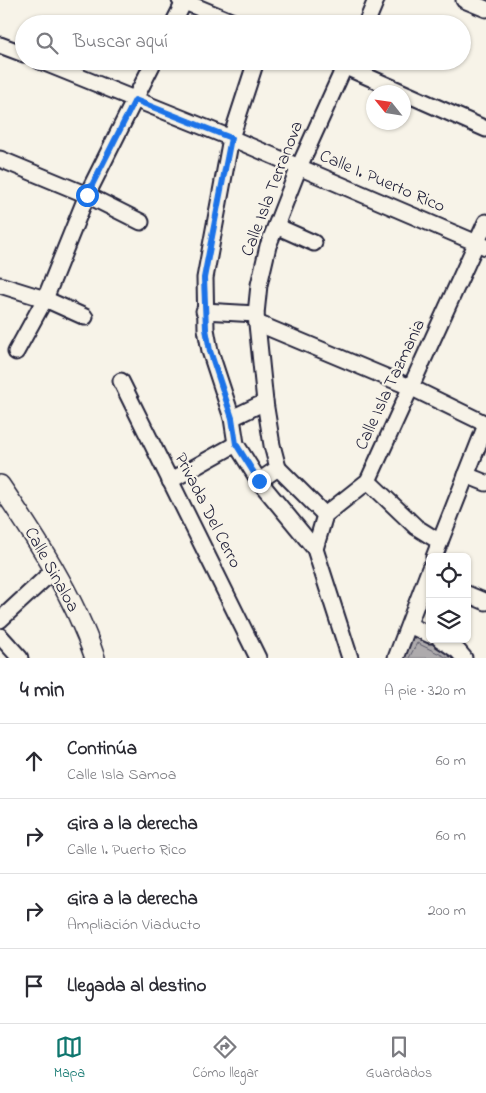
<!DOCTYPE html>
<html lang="es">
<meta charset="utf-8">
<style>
body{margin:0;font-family:"Indie Flower",sans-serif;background:#f7f7f7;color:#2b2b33}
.controls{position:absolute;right:15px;bottom:15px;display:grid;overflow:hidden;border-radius:8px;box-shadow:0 1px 4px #0004}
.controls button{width:45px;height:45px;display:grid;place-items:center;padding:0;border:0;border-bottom:1px solid #e1e1e2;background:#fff;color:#2b2b33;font:25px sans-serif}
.compass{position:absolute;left:366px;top:85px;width:45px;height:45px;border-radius:50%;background:#fff;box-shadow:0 1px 4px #0004;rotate:300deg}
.stop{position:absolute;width:15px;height:15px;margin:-11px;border:4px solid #1a73e8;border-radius:50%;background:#fff}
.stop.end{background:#1a73e8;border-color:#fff;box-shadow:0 1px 5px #0008}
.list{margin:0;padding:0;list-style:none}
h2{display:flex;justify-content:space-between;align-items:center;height:65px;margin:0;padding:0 20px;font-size:21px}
h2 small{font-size:16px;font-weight:400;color:#7c7c81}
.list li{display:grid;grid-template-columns:32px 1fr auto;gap:15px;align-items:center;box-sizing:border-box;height:75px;padding:0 20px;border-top:1px solid #e1e1e2}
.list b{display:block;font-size:19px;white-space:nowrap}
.list p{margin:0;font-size:16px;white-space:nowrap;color:#7c7c81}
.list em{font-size:16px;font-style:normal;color:#7c7c81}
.icon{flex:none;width:28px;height:28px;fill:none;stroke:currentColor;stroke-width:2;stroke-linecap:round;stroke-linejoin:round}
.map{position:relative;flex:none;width:486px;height:658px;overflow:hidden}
.search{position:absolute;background:#fff;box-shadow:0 1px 4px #0004;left:15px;right:15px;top:15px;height:55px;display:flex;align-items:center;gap:12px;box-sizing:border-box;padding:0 18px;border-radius:28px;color:#7c7c81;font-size:19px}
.sheet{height:365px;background:#fff}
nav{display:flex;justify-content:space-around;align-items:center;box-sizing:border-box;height:70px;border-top:1px solid #e1e1e2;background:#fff;font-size:14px;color:#7c7c81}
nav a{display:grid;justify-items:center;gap:2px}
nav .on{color:#0f766e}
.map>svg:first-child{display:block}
.water{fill:#aeabad;stroke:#76747f}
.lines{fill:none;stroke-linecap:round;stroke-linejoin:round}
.shore{stroke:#5a5969;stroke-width:1}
.minor-casing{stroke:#22223b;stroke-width:19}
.major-casing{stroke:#22223b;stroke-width:22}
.minor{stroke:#f7f3e8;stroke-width:15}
.major{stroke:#f7f3e8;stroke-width:19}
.route{stroke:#1a73e8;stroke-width:6}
.labels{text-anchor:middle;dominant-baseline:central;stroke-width:4.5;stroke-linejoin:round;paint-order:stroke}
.street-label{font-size:18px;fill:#22223b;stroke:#f7f3e8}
</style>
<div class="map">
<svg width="486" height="658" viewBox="0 0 486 658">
<rect width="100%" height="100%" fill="#f7f3e8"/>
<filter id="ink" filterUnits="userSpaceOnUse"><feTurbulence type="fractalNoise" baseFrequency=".02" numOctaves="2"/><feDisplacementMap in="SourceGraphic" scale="10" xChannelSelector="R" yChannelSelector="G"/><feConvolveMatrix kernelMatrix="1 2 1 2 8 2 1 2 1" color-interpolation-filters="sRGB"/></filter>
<g filter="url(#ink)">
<path class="water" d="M414,635L458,658H404Z"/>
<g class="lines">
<path class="shore" d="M409,658L417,643L448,658"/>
<defs>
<g id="minor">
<path d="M180,0L238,24"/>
<path d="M464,0L486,9"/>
<path d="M173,24L184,2"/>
<path d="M366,24L376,0"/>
<path d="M0,45L24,54"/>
<path d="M40,61L231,138L486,247"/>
<path d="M256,61L231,138L205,278L206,329L210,351L232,418L236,444L259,481L315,549L350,658"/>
<path d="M332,61L486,129"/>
<path d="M0,159L87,195L141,222"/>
<path d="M276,226L314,243"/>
<path d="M0,285L45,299L85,317"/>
<path d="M204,311L256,314"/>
<path d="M257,323L410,387L486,424"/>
<path d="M16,352L45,299L87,195L154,61"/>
<path d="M121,381L258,658"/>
<path d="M232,418L265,402"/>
<path d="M278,468L325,515"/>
<path d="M466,475L486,483"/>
<path d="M170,481L236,444"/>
<path d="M259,481L278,468L272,445L265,402L256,314L259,285L268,246L299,167L347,61"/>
<path d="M368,481L416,527L440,542"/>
<path d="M315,549L325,515L368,481L486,222"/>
<path d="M434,557L486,425"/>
<path d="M467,594L486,602"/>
<path d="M0,620L54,570"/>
<path d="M409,625L430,635"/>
<path d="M0,636L20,658"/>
<path d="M440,639L458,651L464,658"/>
<path d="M396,658L430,568"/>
</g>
<path id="major" d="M0,485C37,539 74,596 95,658"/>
</defs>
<use href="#minor" class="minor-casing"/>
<use href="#major" class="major-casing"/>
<use href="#minor" class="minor"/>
<use href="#major" class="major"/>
</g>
</g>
<g class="lines" filter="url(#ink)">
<path class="route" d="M87,195L135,100L231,138L204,278L206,329L210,351L232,418L236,444L259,481"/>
</g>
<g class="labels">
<g class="street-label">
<text transform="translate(382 182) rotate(23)">Calle I. Puerto Rico</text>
<text transform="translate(273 189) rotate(-69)">Calle Isla Terranova</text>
<text transform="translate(391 385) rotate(-65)">Calle Isla Tazmania</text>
<text transform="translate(207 511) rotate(63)">Privada Del Cerro</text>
<text transform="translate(51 570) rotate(61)">Calle Sinaloa</text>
</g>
</g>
</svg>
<div class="controls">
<button><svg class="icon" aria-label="locate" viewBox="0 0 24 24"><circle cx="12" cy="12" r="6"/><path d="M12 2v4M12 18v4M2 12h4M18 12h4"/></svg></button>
<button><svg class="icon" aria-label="layers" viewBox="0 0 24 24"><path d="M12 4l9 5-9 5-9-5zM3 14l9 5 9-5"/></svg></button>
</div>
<svg class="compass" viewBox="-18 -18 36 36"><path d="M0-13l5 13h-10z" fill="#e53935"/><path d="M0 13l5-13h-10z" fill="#7c7c81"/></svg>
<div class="stop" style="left:87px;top:195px"></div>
<div class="stop end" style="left:259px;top:481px"></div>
<div class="search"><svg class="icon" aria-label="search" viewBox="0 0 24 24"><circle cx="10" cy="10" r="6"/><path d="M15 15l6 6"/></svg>Buscar aquí</div>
</div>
<section class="sheet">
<h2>4 min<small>A pie · 320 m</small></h2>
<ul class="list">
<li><svg class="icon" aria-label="ahead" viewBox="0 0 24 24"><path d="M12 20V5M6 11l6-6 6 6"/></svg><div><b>Continúa</b><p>Calle Isla Samoa</p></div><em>60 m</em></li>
<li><svg class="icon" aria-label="right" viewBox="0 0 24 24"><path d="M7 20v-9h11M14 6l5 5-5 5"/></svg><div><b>Gira a la derecha</b><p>Calle I. Puerto Rico</p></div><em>60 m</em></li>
<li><svg class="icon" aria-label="right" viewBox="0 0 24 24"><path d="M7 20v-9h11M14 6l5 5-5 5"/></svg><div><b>Gira a la derecha</b><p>Ampliación Viaducto</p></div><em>200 m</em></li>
<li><svg class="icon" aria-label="arrive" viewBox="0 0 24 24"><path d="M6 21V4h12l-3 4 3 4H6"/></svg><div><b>Llegada al destino</b></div></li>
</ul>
</section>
<nav>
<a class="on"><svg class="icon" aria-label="map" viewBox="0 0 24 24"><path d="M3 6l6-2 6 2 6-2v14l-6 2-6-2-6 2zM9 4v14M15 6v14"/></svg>Mapa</a>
<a><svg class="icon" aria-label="directions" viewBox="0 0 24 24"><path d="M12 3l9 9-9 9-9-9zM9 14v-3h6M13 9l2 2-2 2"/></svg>Cómo llegar</a>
<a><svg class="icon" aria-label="saved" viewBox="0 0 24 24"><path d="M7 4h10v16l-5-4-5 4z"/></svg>Guardados</a>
</nav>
